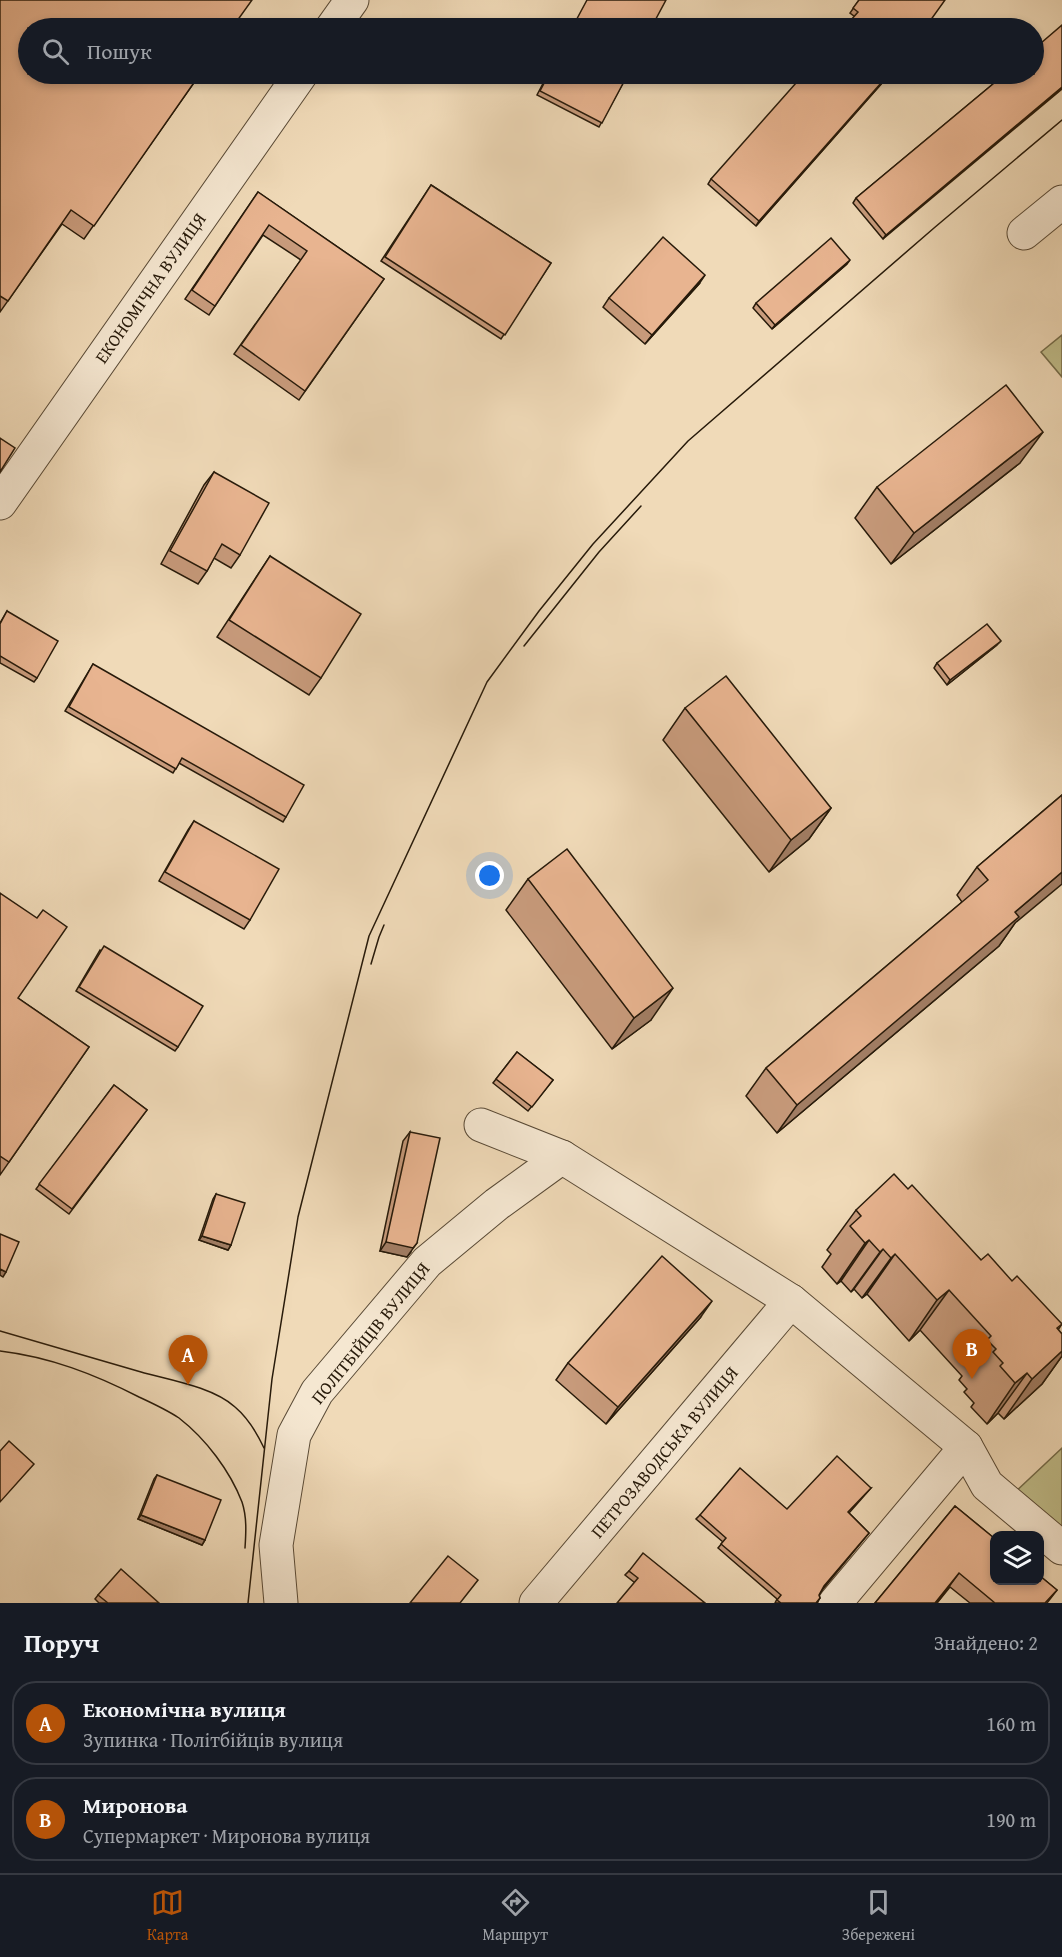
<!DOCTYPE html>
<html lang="uk">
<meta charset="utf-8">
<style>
body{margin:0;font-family:"Gentium Book Plus",serif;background:#20242c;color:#f1f3f6}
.controls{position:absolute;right:18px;bottom:18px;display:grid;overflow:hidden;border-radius:12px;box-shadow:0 3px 9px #0003}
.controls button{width:54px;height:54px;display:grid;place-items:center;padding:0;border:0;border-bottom:2px solid #363941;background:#171b24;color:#f1f3f6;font:30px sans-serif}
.you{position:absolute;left:490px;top:876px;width:21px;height:21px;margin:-15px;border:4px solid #fff;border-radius:50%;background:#1a73e8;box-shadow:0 0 0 9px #1a73e833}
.badge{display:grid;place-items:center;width:39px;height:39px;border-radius:50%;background:#b45309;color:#fff;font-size:20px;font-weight:700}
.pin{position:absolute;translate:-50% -50px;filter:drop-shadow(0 2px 3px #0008)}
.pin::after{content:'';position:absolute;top:32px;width:21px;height:18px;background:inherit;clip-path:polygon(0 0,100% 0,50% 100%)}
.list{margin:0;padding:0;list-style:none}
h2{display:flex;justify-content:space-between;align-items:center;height:78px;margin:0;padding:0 24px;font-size:26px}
h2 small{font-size:20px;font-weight:400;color:#9ea1a6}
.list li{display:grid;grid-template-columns:39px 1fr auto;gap:18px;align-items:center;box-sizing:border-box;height:84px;margin:0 12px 12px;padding:0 12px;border:2px solid #363941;border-radius:24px}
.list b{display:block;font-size:22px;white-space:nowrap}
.list p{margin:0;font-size:20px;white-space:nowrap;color:#9ea1a6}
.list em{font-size:20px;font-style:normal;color:#9ea1a6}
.icon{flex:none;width:33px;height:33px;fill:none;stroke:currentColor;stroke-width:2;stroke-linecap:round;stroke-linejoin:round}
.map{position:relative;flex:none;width:1062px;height:1603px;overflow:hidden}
.search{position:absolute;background:#171b24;box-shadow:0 3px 9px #0003;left:18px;right:18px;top:18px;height:66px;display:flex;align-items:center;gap:15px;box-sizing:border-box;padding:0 21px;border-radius:33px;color:#9ea1a6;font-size:22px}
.sheet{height:270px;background:#171b24}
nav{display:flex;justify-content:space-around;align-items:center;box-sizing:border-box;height:84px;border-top:2px solid #363941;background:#171b24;font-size:16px;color:#9ea1a6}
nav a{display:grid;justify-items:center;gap:3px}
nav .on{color:#b45309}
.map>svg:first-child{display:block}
.green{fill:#c0bd8a;stroke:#746c4a;stroke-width:1.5}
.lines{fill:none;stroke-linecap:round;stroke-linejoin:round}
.minor-casing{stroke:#594a36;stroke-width:35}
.minor{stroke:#f5e7d1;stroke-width:33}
.tram{stroke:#271a0a;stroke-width:1.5}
.wall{fill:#c89b7c;stroke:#271a0a;stroke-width:1.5}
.shaded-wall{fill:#a27e65;stroke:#271a0a;stroke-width:1.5}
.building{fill:#e8b490;stroke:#271a0a;stroke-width:1.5}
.labels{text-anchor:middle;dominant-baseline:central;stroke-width:6;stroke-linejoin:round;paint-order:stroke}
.street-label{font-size:18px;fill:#271a0a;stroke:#f5e7d1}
</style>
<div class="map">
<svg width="1062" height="1603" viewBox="0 0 1062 1603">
<rect width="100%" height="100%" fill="#f0dab8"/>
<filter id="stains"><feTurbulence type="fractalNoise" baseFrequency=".00333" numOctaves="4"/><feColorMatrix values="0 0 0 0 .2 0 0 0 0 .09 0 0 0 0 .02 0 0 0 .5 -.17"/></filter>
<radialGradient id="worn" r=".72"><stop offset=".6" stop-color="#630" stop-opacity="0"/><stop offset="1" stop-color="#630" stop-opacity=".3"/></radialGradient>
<g class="green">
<path d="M1062,335V377L1041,352Z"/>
<path d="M1062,1448V1540L1013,1494Z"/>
</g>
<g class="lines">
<defs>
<g id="minor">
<path d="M332,28L352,0"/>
<path d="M1024,233L1062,202"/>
<path d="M0,503L301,74"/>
<path d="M481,1125L562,1157L791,1301L966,1447L987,1485L1062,1548"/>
<path d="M281,1603L276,1545L294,1435L317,1392L427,1262L497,1204L562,1157"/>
<path d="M536,1603L791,1301"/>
<path d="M835,1603L966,1447"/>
</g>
</defs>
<use href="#minor" class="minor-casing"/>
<use href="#minor" class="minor"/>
<g class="tram">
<path d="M524,646L599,552L641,506"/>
<path d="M371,964L379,937L384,925"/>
<path d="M0,1331C47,1345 94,1358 141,1372C170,1380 213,1387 235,1407C248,1418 257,1433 264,1448"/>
<path d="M0,1351C50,1357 94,1374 139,1397C152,1403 167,1410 179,1418C206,1439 230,1471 242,1502C247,1517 246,1533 245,1548"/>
<path d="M248,1603L272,1379L298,1217L369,936L487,682L539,611L593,544L688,441L934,228L1062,120"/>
</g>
</g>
<g class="wall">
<path d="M0,0L200,74L84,239L62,224L0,312Z"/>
<path d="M859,0L925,28L854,16L850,13Z"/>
<path d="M548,74H628L599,127L537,95Z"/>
<path d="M890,74L756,226L708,184L711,179Z"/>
<path d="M1005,74L883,239L853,203L856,198Z"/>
<path d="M431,185L551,263L501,339L381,261Z"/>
<path d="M258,192L384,279L299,400L234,354L301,260L263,235L209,315L185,299Z"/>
<path d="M847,264L772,329L753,308L756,303Z"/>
<path d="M699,284L645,344L603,307L609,298Z"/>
<path d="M1020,463L891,564L855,518L877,487Z"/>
<path d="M214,472L240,555L231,568L214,558L207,571L198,584L161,564L204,485Z"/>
<path d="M270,556L321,678L309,695L217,637Z"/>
<path d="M7,611L37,678L34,682L0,663V623Z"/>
<path d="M997,645L947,685L934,668L937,663Z"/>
<path d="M93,664L286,817L283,822L179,763L173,773L65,711Z"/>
<path d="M685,708L831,808L809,839L769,872L663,740Z"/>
<path d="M1062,795L1015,923L999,946L777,1133L746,1096L766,1068L962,902L957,895L977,867Z"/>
<path d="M194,821L250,920L244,929L159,881L188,830Z"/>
<path d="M528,879L651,1020L612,1049L506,910Z"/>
<path d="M0,893L18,998L89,1047L0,1175Z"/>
<path d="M100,950L178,1047L175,1051L76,991Z"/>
<path d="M517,1052L553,1080L528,1111L493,1083Z"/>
<path d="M114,1085L147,1110L69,1214L36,1189Z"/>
<path d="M410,1132L411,1252L407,1257L380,1251L403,1141Z"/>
<path d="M908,1189L981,1260L1012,1281L1062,1324L1058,1330L1062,1334V1356L1042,1384L1004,1419L998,1413L987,1424L971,1407L974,1403L964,1392L967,1389L959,1380L962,1376L920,1330L909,1341L867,1294L862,1298L854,1289L851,1292L841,1281L837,1284L822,1267L831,1254L827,1250L856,1210Z"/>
<path d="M216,1194L231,1245L228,1250L199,1240L213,1199Z"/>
<path d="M700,1318L606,1424L556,1380L568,1363Z"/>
<path d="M157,1475L205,1540L202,1545L138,1519L154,1479Z"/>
<path d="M871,1488L849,1513L869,1533L823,1589L819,1595L820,1598L817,1603H775L777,1599L718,1548L723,1542L696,1519L700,1515L787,1509Z"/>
<path d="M955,1506L1057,1590L1047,1603H970L950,1587L937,1603H875Z"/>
<path d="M629,1571L705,1603L634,1582L625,1575Z"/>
<path d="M98,1595L159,1603H99L95,1599Z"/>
</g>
<g class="shaded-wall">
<path d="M889,74H890L756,226L759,221Z"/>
<path d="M1062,87V89L883,239L886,235Z"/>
<path d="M850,260L847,264L772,329L775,325Z"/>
<path d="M705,275L699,284L645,344L652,335Z"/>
<path d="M1043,432L1020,463L891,564L914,533Z"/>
<path d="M1001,641L997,645L947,685L950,680Z"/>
<path d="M831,808L809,839L769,872L791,840Z"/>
<path d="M1062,872V884L1015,923L999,946L777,1133L797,1105L1015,912Z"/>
<path d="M673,988L651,1020L612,1049L634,1018Z"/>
<path d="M202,1236L231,1245L228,1250L199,1240Z"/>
<path d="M869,1240L841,1281L837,1284L865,1243Z"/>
<path d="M386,1242L417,1243L407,1257L380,1251Z"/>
<path d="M883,1249L854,1289L851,1292L880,1252Z"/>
<path d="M895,1254L867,1294L862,1298L891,1258Z"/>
<path d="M0,1269L6,1272L3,1277L0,1275Z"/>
<path d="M949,1290L920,1330L909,1341L937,1300Z"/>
<path d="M712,1301L700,1318L606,1424L618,1407Z"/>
<path d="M1062,1351V1356L1042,1384L1004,1419L1032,1379Z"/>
<path d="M1027,1373L998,1413L987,1424L1015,1383Z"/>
<path d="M141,1515L205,1540L202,1545L138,1519Z"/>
<path d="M959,1573L937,1603H935Z"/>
</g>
<g class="building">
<path d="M0,0H252L232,28H28V74H200L94,226L71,210L8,301L0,296Z"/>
<path d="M587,0H666L651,28H572Z"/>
<path d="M859,0H945L925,28H844L858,12L853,8Z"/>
<path d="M1062,25V87L886,235L856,198L1005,74H1034V49Z"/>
<path d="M549,74H628L602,123L540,91Z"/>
<path d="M804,74H889L759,221L711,179Z"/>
<path d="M431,185L551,263L505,335L385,257Z"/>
<path d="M258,192L384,279L305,391L241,345L307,251L269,225L215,306L192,290Z"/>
<path d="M663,237L705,275L652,335L609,298Z"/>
<path d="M831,238L850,260L775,325L756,303Z"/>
<path d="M1006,385L1043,432L914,533L877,487Z"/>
<path d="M0,438L15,448L0,472Z"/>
<path d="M214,472L269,503L240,555L222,544L207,571L170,551Z"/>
<path d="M270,556L361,614L321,678L229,620Z"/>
<path d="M7,611L58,641L37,678L0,656V624Z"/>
<path d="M987,624L1001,641L950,680L937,663Z"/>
<path d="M93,664L304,785L286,817L182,758L176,769L69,707Z"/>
<path d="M726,676L831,808L791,840L685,708Z"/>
<path d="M1062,795V872L1015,912L1019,917L797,1105L766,1068L988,880L977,867Z"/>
<path d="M194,821L279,869L250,920L165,872Z"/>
<path d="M567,849L673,988L634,1018L528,879Z"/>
<path d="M0,893L37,918L43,910L67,927L18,998L89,1047L9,1162L0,1156Z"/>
<path d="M104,946L203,1006L178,1047L79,987Z"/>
<path d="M517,1052L553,1080L532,1107L496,1079Z"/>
<path d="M114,1085L147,1110L72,1209L39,1184Z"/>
<path d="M410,1132L440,1138L417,1243L413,1248L386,1242Z"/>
<path d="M894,1174L908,1189L912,1185L981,1260L988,1254L1012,1281L1017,1276L1062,1324L1057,1328L1062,1334V1351L1032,1379L1027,1373L1015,1383L1000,1366L1003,1363L993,1352L996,1349L987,1340L991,1336L949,1290L937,1300L895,1254L891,1258L883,1249L880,1252L869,1240L865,1243L850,1226L861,1216L856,1210Z"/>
<path d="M216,1194L245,1203L231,1245L202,1236Z"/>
<path d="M0,1234L19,1242L6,1272L0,1269Z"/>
<path d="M662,1256L712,1301L618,1407L568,1363Z"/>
<path d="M9,1441L34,1464L0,1502V1451Z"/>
<path d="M837,1456L871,1488L848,1512L869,1533L824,1586L819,1595L820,1598L816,1603H781L777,1600L781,1595L721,1544L726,1538L700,1515L740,1468L787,1509Z"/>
<path d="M157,1475L221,1500L205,1540L141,1515Z"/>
<path d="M955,1506L994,1538V1581H1040V1576L1057,1590L1045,1603H995L959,1573L935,1603H875Z"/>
<path d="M643,1553L705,1603H617L638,1578L629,1571Z"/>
<path d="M448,1556L478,1580L460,1603H410Z"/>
<path d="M121,1569L159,1603H108L98,1595Z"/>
</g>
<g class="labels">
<g class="street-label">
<text transform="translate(150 288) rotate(-55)">ЕКОНОМІЧНА ВУЛИЦЯ</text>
<text transform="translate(370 1333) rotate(-51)">ПОЛІТБІЙЦІВ ВУЛИЦЯ</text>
<text transform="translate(664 1452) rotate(-50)">ПЕТРОЗАВОДСЬКА ВУЛИЦЯ</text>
</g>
</g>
<rect width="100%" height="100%" filter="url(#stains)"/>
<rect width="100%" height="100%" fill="url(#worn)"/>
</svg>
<div class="controls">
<button><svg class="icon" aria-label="layers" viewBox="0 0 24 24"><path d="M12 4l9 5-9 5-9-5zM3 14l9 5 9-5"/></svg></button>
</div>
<div class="you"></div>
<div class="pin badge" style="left:188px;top:1385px">A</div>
<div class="pin badge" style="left:972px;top:1379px">B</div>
<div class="search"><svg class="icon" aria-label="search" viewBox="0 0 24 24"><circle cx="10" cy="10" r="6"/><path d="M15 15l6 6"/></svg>Пошук</div>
</div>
<section class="sheet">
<h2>Поруч<small>Знайдено: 2</small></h2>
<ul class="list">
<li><span class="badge">A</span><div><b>Економічна вулиця</b><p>Зупинка · Політбійців вулиця</p></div><em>160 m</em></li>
<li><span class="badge">B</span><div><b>Миронова</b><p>Супермаркет · Миронова вулиця</p></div><em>190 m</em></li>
</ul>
</section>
<nav>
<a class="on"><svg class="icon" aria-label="map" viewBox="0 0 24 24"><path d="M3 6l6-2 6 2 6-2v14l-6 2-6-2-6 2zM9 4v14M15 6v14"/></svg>Карта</a>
<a><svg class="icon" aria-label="directions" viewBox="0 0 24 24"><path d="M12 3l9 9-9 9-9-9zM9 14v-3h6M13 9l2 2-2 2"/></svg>Маршрут</a>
<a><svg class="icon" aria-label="saved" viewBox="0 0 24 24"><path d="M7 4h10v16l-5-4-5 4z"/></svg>Збережені</a>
</nav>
